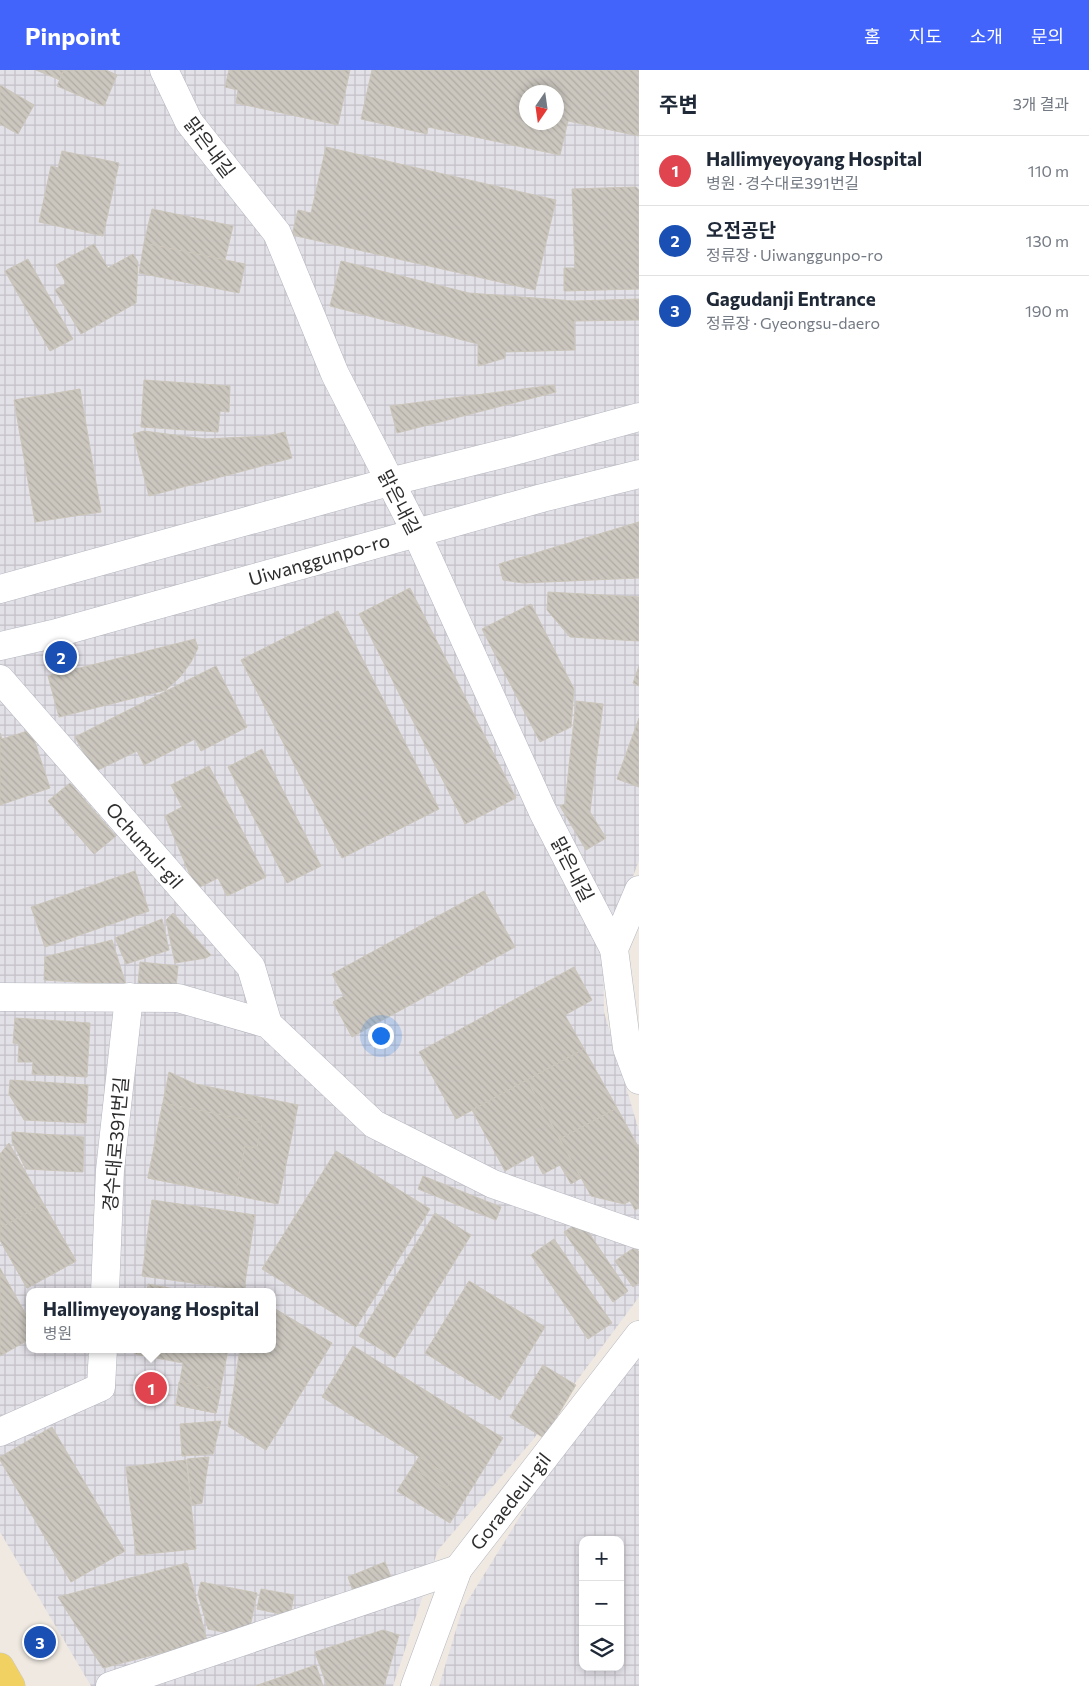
<!DOCTYPE html>
<html lang="ko">
<meta charset="utf-8">
<style>
body{margin:0;font-family:Commissioner,"Noto Sans KR",sans-serif;background:#f2f2f3;color:#1f2937}
.controls{position:absolute;right:15px;bottom:15px;display:grid;overflow:hidden;border-radius:10px;box-shadow:0 2px 8px #0003}
.controls button{width:45px;height:45px;display:grid;place-items:center;padding:0;border:0;border-bottom:1px solid #e0e1e3;background:#fff;color:#1f2937;font:25px sans-serif}
.compass{position:absolute;left:519px;top:15px;width:45px;height:45px;border-radius:50%;background:#fff;box-shadow:0 2px 8px #0003;rotate:193deg}
.you{position:absolute;left:380px;top:965px;width:18px;height:18px;margin:-12px;border:4px solid #fff;border-radius:50%;background:#1a73e8;box-shadow:0 0 0 8px #1a73e833}
.badge{display:grid;place-items:center;width:32px;height:32px;border-radius:50%;background:#4264fb;color:#fff;font-size:16px;font-weight:700}
.pin{position:absolute;translate:-50% -50%;border:2px solid #fff;box-shadow:0 1px 5px #0006}
.popup{position:absolute;left:26px;top:1218px;width:250px;height:65px;box-sizing:border-box;display:grid;place-content:center;border-radius:10px;background:#fff;filter:drop-shadow(0 1px 4px #0005);font-size:16px;white-space:nowrap;color:#747a83}
.popup b{font-size:19px;color:#1f2937}
.popup::after{content:'';position:absolute;left:50%;top:100%;margin-left:-10px;border:10px solid transparent;border-top-color:#fff}
.list{margin:0;padding:0;list-style:none}
h2{display:flex;justify-content:space-between;align-items:center;height:65px;margin:0;padding:0 20px;font-size:21px}
h2 small{font-size:16px;font-weight:400;color:#747a83}
.list li{display:grid;grid-template-columns:32px 1fr auto;gap:15px;align-items:center;box-sizing:border-box;height:70px;padding:0 20px;border-top:1px solid #e0e1e3}
.list b{display:block;font-size:19px;white-space:nowrap}
.list p{margin:0;font-size:16px;white-space:nowrap;color:#747a83}
.list em{font-size:16px;font-style:normal;color:#747a83}
.icon{flex:none;width:28px;height:28px;fill:none;stroke:currentColor;stroke-width:2;stroke-linecap:round;stroke-linejoin:round}
.map{position:relative;flex:none;width:639px;height:1616px;overflow:hidden}
header{display:flex;align-items:center;gap:30px;box-sizing:border-box;height:70px;padding:0 25px;background:#4264fb;color:#fff}
header strong{font-size:24px}
nav{display:flex;gap:28px;margin-inline-start:auto;font-size:18px}
main{display:flex}
aside{flex:1;background:#fff}
.map>svg:first-child{display:block}
.industrial{fill:url(#industrial-grid);fill-rule:evenodd}
.building{fill:url(#building-back-hatch);stroke:#cbc5ba;fill-rule:evenodd}
.lines{fill:none;stroke-linecap:round;stroke-linejoin:round}
.minor-casing{stroke:#b4b7c1;stroke-width:29}
.major-casing{stroke:#c9c9c9;stroke-width:29}
.minor{stroke:#fff;stroke-width:28}
.major{stroke:#f2d163;stroke-width:28}
.labels{text-anchor:middle;dominant-baseline:central;stroke-width:5;stroke-linejoin:round;paint-order:stroke}
.street-label{font-size:19px;fill:#2e2e2e;stroke:#fff}
</style>
<header>
<strong>Pinpoint</strong>
<nav><a>홈</a><a>지도</a><a>소개</a><a>문의</a></nav>
</header>
<main>
<div class="map">
<svg width="639" height="1616" viewBox="0 0 639 1616">
<defs>
<pattern id="industrial-grid" width="8" height="8" patternUnits="userSpaceOnUse" patternTransform="scale(1.25)"><rect width="8" height="8" fill="#e3e1e8"/><path d="M0 4h8M4 0v8" fill="none" stroke="#c3c1c7"/></pattern>
<pattern id="building-back-hatch" width="6" height="6" patternUnits="userSpaceOnUse" patternTransform="scale(1.25)"><rect width="6" height="6" fill="#cbc7bf"/><path d="M-1 5l2 2M0 0l6 6M5-1l2 2" fill="none" stroke="#afaba4"/></pattern>
</defs>
<rect width="100%" height="100%" fill="#efe9e1"/>
<g class="industrial">
<path d="M0,0H639V791L603,882L604,942L639,1061V1227L532,1371L438,1480L393,1616H91L0,1462ZM526,22H556V52H526ZM30,1222H272V1279H30Z"/>
<path d="M639,1255V1616H439L462,1540ZM583,1470H620V1597H583Z"/>
</g>
<g class="building">
<path d="M36,0H64L60,10Z"/>
<path d="M64,0H106L117,5L104,36L57,16Z"/>
<path d="M229,0H350L338,55L236,33L238,20L225,17Z"/>
<path d="M372,0H639V66L568,51L560,85L428,57L427,64L361,49ZM526,22H556V52H526Z"/>
<path d="M0,15L34,35L18,64L0,54Z"/>
<path d="M326,77L556,130L535,220L292,165L298,140L311,143Z"/>
<path d="M62,81L119,93L103,166L39,152L51,96L58,98Z"/>
<path d="M636,117L639,120V219L564,221V198H575L572,119Z"/>
<path d="M152,139L233,156L225,190L144,173Z"/>
<path d="M144,173L245,194L239,223L139,203Z"/>
<path d="M94,174L108,198L133,184L138,192L136,233L81,264L55,220L66,213L56,195Z"/>
<path d="M28,189L73,269L50,281L5,201Z"/>
<path d="M341,191L469,223L574,231L639,229V250L574,251L575,280L505,282V288L478,296V274L330,236Z"/>
<path d="M144,310L230,316L229,342L220,341L218,362L141,357Z"/>
<path d="M554,315L556,322L397,363L390,336Z"/>
<path d="M80,319L101,442L35,452L14,330Z"/>
<path d="M144,361L205,369L268,366L285,362L292,388L149,426L133,364Z"/>
<path d="M639,452V508L523,513L503,510L499,494Z"/>
<path d="M410,518L516,728L465,754L359,544Z"/>
<path d="M548,522L639,527V571L570,567L547,540Z"/>
<path d="M531,534L574,619L571,657L540,672L482,559Z"/>
<path d="M338,541L439,739L342,788L241,590Z"/>
<path d="M195,569L198,578L191,592L181,606L166,620L59,647L48,606Z"/>
<path d="M216,596L247,657L201,681L195,669L144,695L137,681L94,702L75,667Z"/>
<path d="M639,596V616L633,613Z"/>
<path d="M576,631L603,634L590,742L606,768L586,780L560,736L565,734Z"/>
<path d="M639,648V717L617,709Z"/>
<path d="M31,660L50,718L0,735V663L2,669Z"/>
<path d="M262,679L321,796L287,813L228,697Z"/>
<path d="M209,696L266,807L227,826L218,808L196,819L165,746L182,737L171,715Z"/>
<path d="M70,713L116,766L94,784L48,731Z"/>
<path d="M135,801L149,841L45,877L31,837Z"/>
<path d="M484,821L515,877L352,967L333,932L344,926L332,904Z"/>
<path d="M173,843L211,885L206,888L175,893L166,850Z"/>
<path d="M162,849L169,880L126,894L115,868Z"/>
<path d="M112,870L126,915L44,910L45,887Z"/>
<path d="M140,892L178,896L176,917L138,914Z"/>
<path d="M574,897L592,930L565,945L584,979L456,1049L419,982Z"/>
<path d="M15,948L90,953L87,1007L32,1004L33,992H18L19,974L13,973Z"/>
<path d="M584,979L617,1038L560,1069L527,1010Z"/>
<path d="M169,1002L195,1014L298,1035L278,1134L148,1108Z"/>
<path d="M10,1010L88,1015L86,1053L24,1050L9,1024Z"/>
<path d="M527,1010L581,1108L571,1114L560,1095L543,1104L533,1085L505,1101L472,1040Z"/>
<path d="M163,1033L262,1053L257,1078L245,1076L235,1125L148,1108Z"/>
<path d="M617,1038L639,1078V1138L635,1140L630,1131L624,1134L591,1126L560,1069Z"/>
<path d="M12,1062L84,1067L83,1102L26,1099L12,1072Z"/>
<path d="M9,1073L76,1191L27,1218L0,1170V1084Z"/>
<path d="M336,1081L430,1139L356,1257L262,1199Z"/>
<path d="M423,1106L501,1137L496,1150L418,1119Z"/>
<path d="M152,1130L255,1145L244,1220L142,1206Z"/>
<path d="M43,1134L76,1191L27,1218L0,1170V1158Z"/>
<path d="M435,1143L471,1165L395,1288L359,1266Z"/>
<path d="M581,1151L628,1221L613,1232L564,1162Z"/>
<path d="M554,1169L612,1253L588,1269L531,1185Z"/>
<path d="M635,1177L639,1182V1213L633,1217L615,1191Z"/>
<path d="M0,1198L30,1252V1269L0,1286Z"/>
<path d="M469,1211L545,1257L500,1330L425,1283Z"/>
<path d="M148,1214L190,1222H147Z"/>
<path d="M272,1237L332,1273L266,1380L228,1356L240,1279H272Z"/>
<path d="M353,1276L503,1368L450,1453L397,1421L419,1387L322,1327Z"/>
<path d="M136,1279H228L216,1343L176,1335L183,1293L135,1284Z"/>
<path d="M543,1295L576,1315L544,1368L510,1347Z"/>
<path d="M179,1312L221,1320L216,1343L176,1335Z"/>
<path d="M221,1351L213,1384L182,1386L180,1354Z"/>
<path d="M52,1357L125,1481L71,1512L0,1390V1387Z"/>
<path d="M209,1387L202,1433L192,1435L187,1389Z"/>
<path d="M419,1387L453,1408L446,1419L412,1398Z"/>
<path d="M186,1390L196,1479L136,1485L126,1397Z"/>
<path d="M385,1492L391,1507L353,1521L348,1507Z"/>
<path d="M187,1493L207,1571L103,1598L58,1527Z"/>
<path d="M201,1512L257,1523L248,1567L208,1559L198,1524Z"/>
<path d="M261,1519L294,1525L290,1546L257,1539Z"/>
<path d="M383,1560L399,1565L384,1616H327L315,1582Z"/>
<path d="M316,1595L323,1616H255Z"/>
</g>
<g class="lines">
<defs>
<g id="minor">
<path d="M164,0L189,52L277,163L335,304L416,462L543,742L614,879"/>
<path d="M0,519L389,412L518,380L639,347"/>
<path d="M0,576L53,564L542,428L639,404"/>
<path d="M0,609L251,897L268,954"/>
<path d="M639,820L614,879L627,978L639,1010"/>
<path d="M0,927L178,928L268,954L374,1054L493,1114L639,1165"/>
<path d="M105,1222L110,1100L129,927"/>
<path d="M0,1362L101,1317L103,1279"/>
<path d="M110,1616L458,1499"/>
<path d="M415,1616L458,1499L639,1265"/>
</g>
<path id="major" d="M0,1597L11,1616"/>
</defs>
<use href="#minor" class="minor-casing"/>
<use href="#major" class="major-casing"/>
<use href="#minor" class="minor"/>
<use href="#major" class="major"/>
</g>
<g class="labels">
<g class="street-label">
<text transform="translate(210 77) rotate(53)">맑은내길</text>
<text transform="translate(400 432) rotate(63)">맑은내길</text>
<text transform="translate(319 489) rotate(-16)">Uiwanggunpo-ro</text>
<text transform="translate(145 775) rotate(49)">Ochumul-gil</text>
<text transform="translate(573 799) rotate(63)">맑은내길</text>
<text transform="translate(115 1074) rotate(-85)">경수대로391번길</text>
<text transform="translate(510 1431) rotate(-52)">Goraedeul-gil</text>
</g>
</g>
</svg>
<div class="controls">
<button>+</button>
<button>−</button>
<button><svg class="icon" aria-label="layers" viewBox="0 0 24 24"><path d="M12 4l9 5-9 5-9-5zM3 14l9 5 9-5"/></svg></button>
</div>
<svg class="compass" viewBox="-18 -18 36 36"><path d="M0-13l5 13h-10z" fill="#e53935"/><path d="M0 13l5-13h-10z" fill="#747a83"/></svg>
<div class="you"></div>
<div class="pin badge" style="left:151px;top:1318px;background:#e0444e">1</div>
<div class="popup"><b>Hallimyeyoyang Hospital</b>병원</div>
<div class="pin badge" style="left:61px;top:587px;background:#1a4fb4">2</div>
<div class="pin badge" style="left:40px;top:1572px;background:#1a4fb4">3</div>
</div>
<aside>
<h2>주변<small>3개 결과</small></h2>
<ul class="list">
<li><span class="badge" style="background:#e0444e">1</span><div><b>Hallimyeyoyang Hospital</b><p>병원 · 경수대로391번길</p></div><em>110 m</em></li>
<li><span class="badge" style="background:#1a4fb4">2</span><div><b>오전공단</b><p>정류장 · Uiwanggunpo-ro</p></div><em>130 m</em></li>
<li><span class="badge" style="background:#1a4fb4">3</span><div><b>Gagudanji Entrance</b><p>정류장 · Gyeongsu-daero</p></div><em>190 m</em></li>
</ul>
</aside>
</main>
